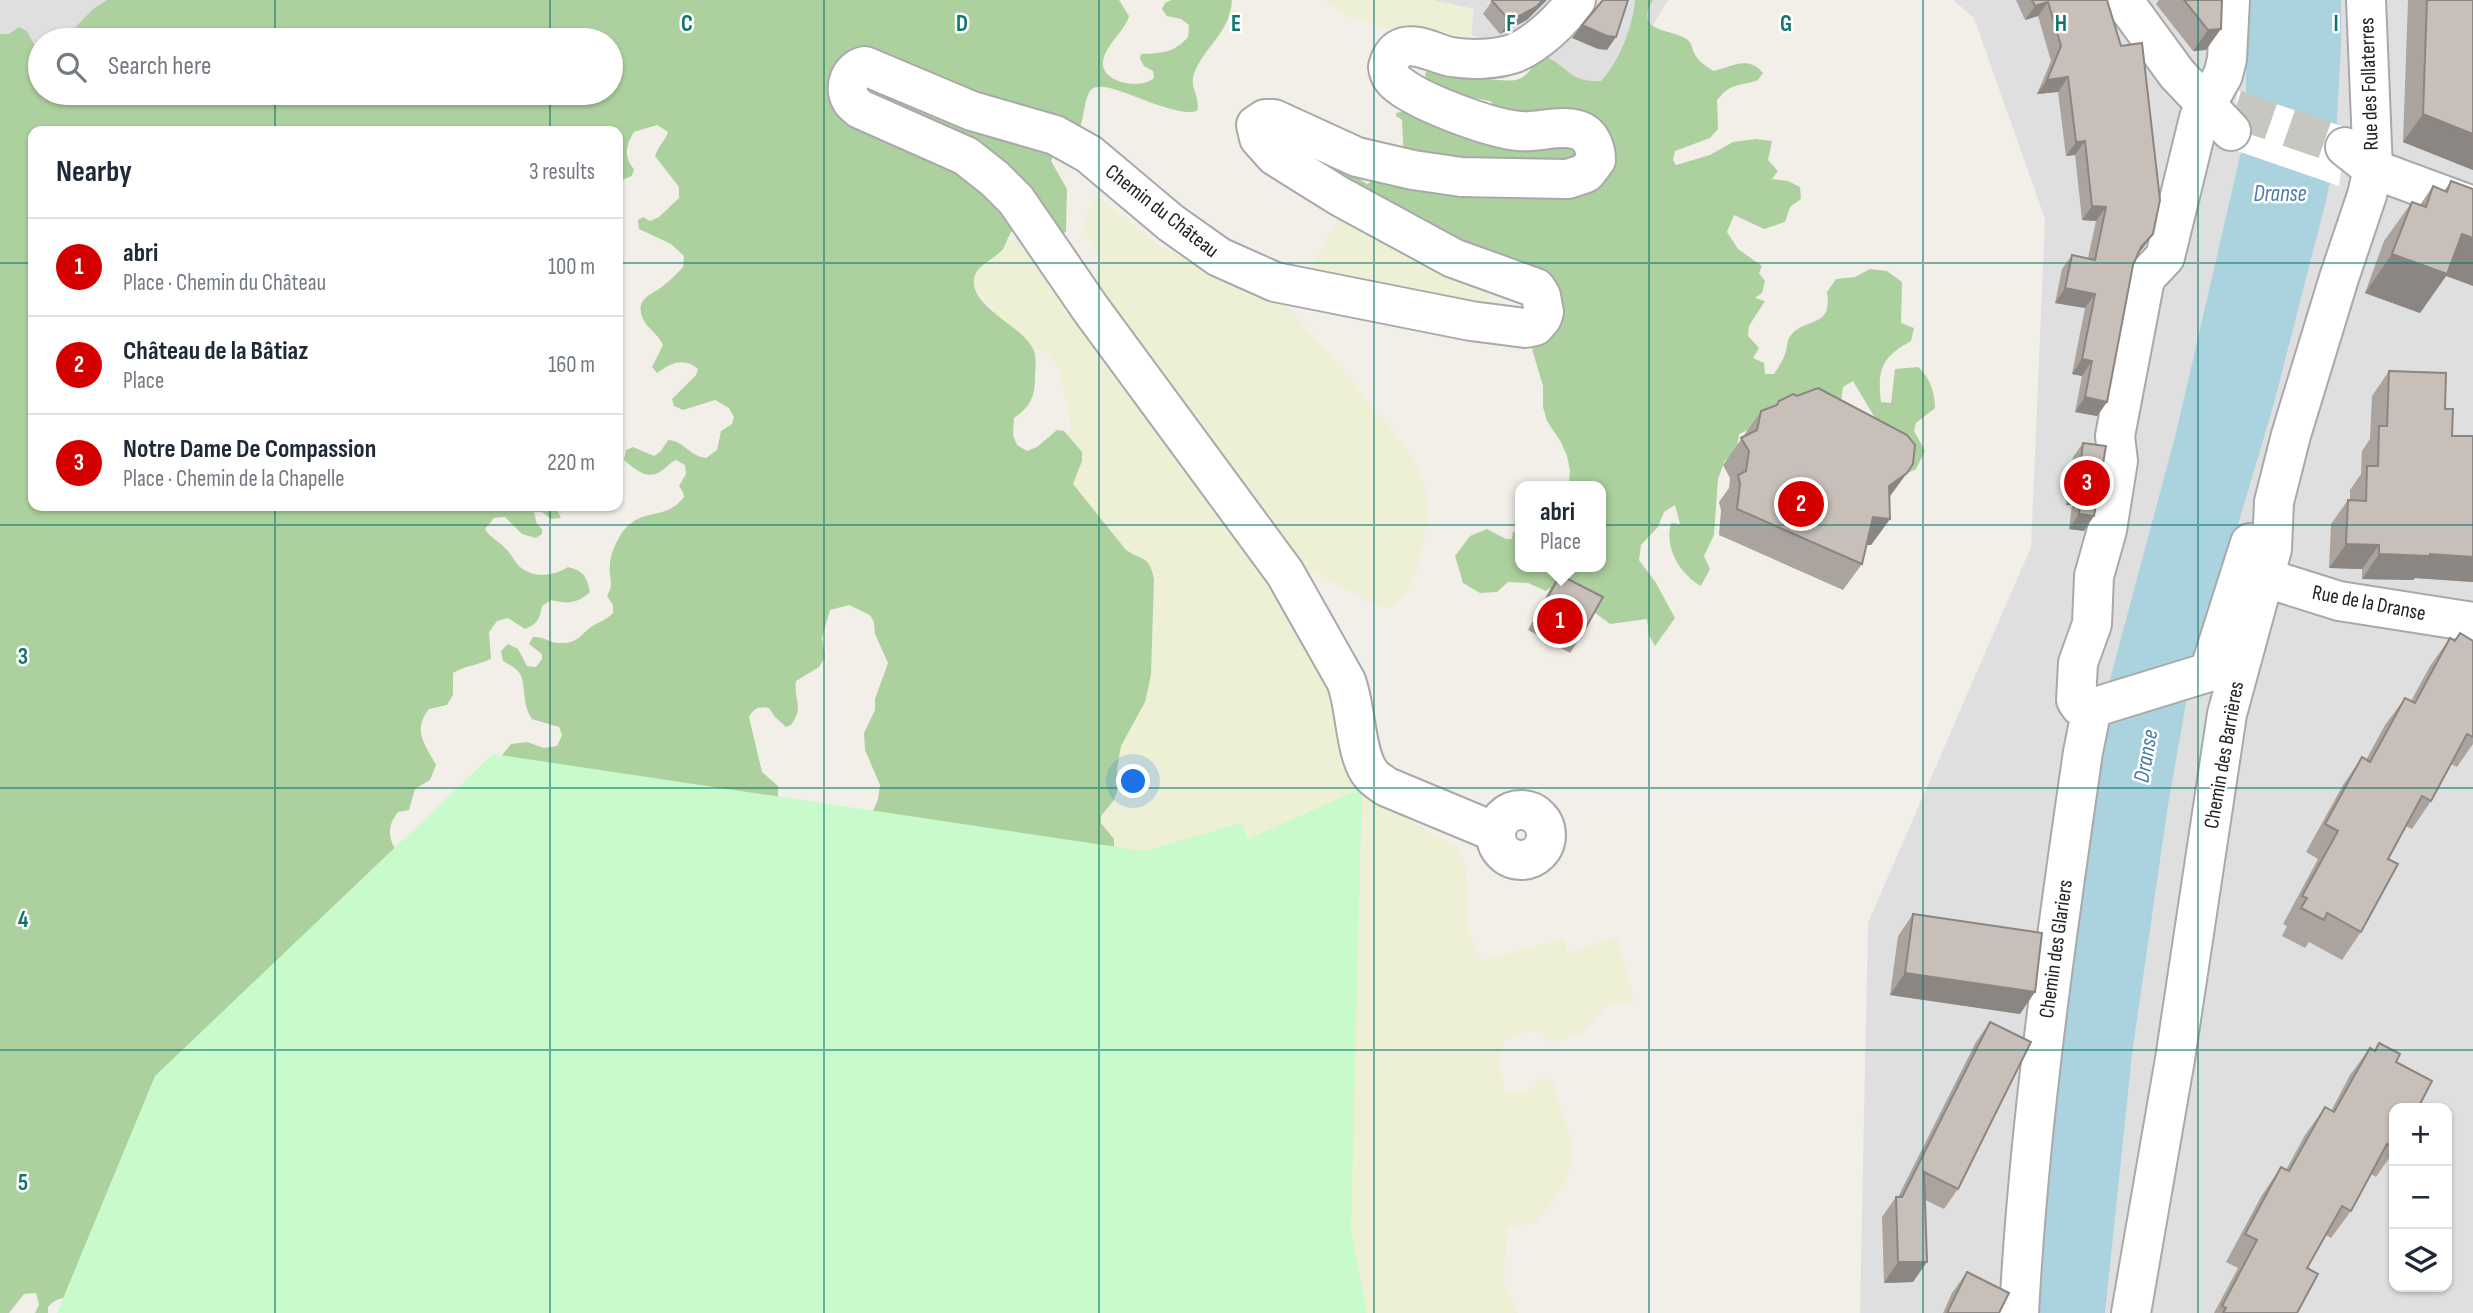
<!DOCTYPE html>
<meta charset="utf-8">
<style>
body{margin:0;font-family:"Sofia Sans Condensed",sans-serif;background:#f6f6f7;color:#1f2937}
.controls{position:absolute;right:21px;bottom:21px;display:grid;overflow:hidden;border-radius:14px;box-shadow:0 2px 5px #0004}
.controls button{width:63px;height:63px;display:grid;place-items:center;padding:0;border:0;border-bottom:2px solid #e0e1e3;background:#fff;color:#1f2937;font:35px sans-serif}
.you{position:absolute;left:1134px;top:782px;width:24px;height:24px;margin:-18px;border:5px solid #fff;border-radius:50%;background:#1a73e8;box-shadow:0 0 0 10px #1a73e833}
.badge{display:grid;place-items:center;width:46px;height:46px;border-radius:50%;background:#d40000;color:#fff;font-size:23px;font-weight:700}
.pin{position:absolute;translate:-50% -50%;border:4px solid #fff;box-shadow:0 2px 7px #0006}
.popup{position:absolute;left:1515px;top:481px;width:91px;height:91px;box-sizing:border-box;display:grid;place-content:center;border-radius:14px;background:#fff;filter:drop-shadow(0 2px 5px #0005);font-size:23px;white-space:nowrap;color:#747a83}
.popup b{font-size:26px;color:#1f2937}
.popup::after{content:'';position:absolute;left:50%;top:100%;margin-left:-14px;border:14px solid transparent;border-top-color:#fff}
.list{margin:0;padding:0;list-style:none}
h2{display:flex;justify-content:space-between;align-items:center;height:91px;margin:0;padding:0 28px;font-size:30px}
h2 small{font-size:23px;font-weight:400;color:#747a83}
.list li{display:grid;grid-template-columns:46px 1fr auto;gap:21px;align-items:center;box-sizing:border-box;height:98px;padding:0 28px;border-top:2px solid #e0e1e3}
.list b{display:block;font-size:26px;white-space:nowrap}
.list p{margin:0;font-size:23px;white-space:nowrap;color:#747a83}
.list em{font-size:23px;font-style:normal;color:#747a83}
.icon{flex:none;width:38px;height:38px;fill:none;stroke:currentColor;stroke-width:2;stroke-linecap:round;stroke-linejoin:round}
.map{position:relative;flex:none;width:2473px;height:1313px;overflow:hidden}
.search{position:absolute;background:#fff;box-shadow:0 2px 5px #0004;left:28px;top:28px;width:595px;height:77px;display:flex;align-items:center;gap:18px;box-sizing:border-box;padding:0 24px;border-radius:38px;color:#747a83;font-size:26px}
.panel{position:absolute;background:#fff;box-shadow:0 2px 5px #0004;left:28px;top:126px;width:595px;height:385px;border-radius:14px}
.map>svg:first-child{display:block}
.residential{fill:#e0dfdf;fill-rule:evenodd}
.farmland{fill:#eef0d5}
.forest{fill:#add19e;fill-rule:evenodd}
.park{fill:#c8facc}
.water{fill:#aad3df}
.pier{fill:#fff}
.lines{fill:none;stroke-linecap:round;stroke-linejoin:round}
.minor-tunnel{stroke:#c8c6c1;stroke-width:38;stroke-dasharray:38 19;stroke-linecap:butt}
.minor-casing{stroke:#a9a9a9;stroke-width:42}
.minor{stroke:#fff;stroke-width:38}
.wall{fill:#aba49e}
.shaded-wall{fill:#8b8681}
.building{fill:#c7bfb8;stroke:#8b8681;stroke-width:2}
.grid{fill:none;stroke:#0f766e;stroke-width:2;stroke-opacity:0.55}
.labels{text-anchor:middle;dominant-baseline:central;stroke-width:5;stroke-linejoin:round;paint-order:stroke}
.street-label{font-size:21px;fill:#222;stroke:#fff}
.water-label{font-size:23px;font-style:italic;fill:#4a7aab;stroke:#fff}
.grid-label{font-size:23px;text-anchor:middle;font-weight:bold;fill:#0f766e;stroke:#fff;stroke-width:5;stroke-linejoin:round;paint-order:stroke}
</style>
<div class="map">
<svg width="2473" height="1313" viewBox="0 0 2473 1313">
<rect width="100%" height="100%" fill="#f2efe9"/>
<g class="residential">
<path d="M0,0H107L93,9L63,40H40V47H35L27,31L19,27L9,34H0Z"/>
<path d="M1403,0H1668L1606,103Z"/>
<path d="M1953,0H2473V1313H1860L1868,923L2031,547L2045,219L1974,18ZM2394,1108H2447V1287H2394Z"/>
</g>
<g class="farmland">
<path d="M1323,0H1433L1474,9L1470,45L1416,37L1348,16Z"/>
<path d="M1095,194L1162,248L1271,289L1335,361L1412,455L1423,480L1430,511L1419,562L1406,593L1391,607L1378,606L1291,560L1312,646L1348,728L1353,784L1375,801L1458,848L1466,868L1468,930L1481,961L1565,938L1567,953L1617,937L1635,1002L1611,1003L1578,1036L1552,1041L1534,1030L1504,1040L1500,1066L1504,1092L1517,1093L1530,1089L1538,1080L1552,1079L1572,1144V1166L1563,1186L1536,1223L1507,1227L1504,1283L1518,1313H1186L1101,823V816L1114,800L1118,789L1117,769L1121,746L1145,702L1151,675L1154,579L1147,559L1126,550L1072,484L1082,461V452L1067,435L1072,430L1059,366L1047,352L1034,350L1028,342L1009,324L1001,320L975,288L974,278L977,271L1003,249L1008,240L1023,241L1062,302L1084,297L1103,263L1082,229Z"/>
<path d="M1338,217L1430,269L1492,286L1487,308L1305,282Z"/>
</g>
<g class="forest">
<path d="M107,0H1119L1129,16C1125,32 1102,47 1103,65C1105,84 1142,89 1154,78L1153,71L1144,66L1140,59L1141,54C1162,53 1174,53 1188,37L1189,25L1181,19L1167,16L1162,9L1165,3L1171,0H1232C1230,34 1204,46 1194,74C1189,87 1201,98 1197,111C1170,119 1107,77 1092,89C1083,97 1085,123 1076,136H1062L1051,161L1067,189L1066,232L1058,236L1025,219C1020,224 1013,228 1010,234C1007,239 1006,244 1003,249C995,259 976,265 974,279C971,309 1025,326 1034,351C1037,359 1035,369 1035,378C1035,397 1030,407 1014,418L1013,435L1017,445L1027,451L1037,447L1057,430L1064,431L1082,452V461L1073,484L1126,550C1143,561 1149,555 1154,579L1151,675L1145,702L1121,746L1117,769L1118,789L1114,800L1101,816V823L1114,839V855C1085,871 1114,903 1105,926L1079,932L1072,946L1081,956L1093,957L1116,951L1136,962V980L1146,998L1149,1012L1147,1025L1137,1041L1121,1050L1117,1054L1114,1068L1108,1070L1104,1062L1109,1036L1106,1033H1094L1089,1031L1087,1024L1092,1016L1097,1015L1112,1022L1118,1019L1123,1008L1122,1004L1098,1006L1088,1000H1058L1049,1004L1047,1012L1062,1046L1057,1078V1100L1051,1112L1037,1110L1030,1124V1142L1042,1166V1206C1032,1216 1010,1228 1025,1241L1031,1239C1037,1228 1054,1214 1065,1207L1067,1200L1060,1189L1062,1183L1073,1177L1082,1179L1086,1182L1088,1194L1097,1203L1092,1222C1119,1252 1083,1251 1067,1262C1061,1266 1060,1275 1056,1281L1036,1283L1027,1290L1028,1297L1038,1304L1052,1307L1056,1313H613L600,1287L601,1273L611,1263L620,1264L628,1275V1304L636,1312L652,1304L654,1289C637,1263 628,1238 639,1208L631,1201L617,1202C595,1183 592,1163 626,1158V1148C615,1141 605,1136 599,1124C600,1119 604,1113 604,1108C604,1102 597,1100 594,1095C589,1087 590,1077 587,1068C579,1044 573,1048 579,1020L571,1011L564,1014L560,1035L550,1041L541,1036V1027L553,1010L549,1003L537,998L533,976L525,973L508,984L505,996L498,1005L489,1002L488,994L493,985L490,981L481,978L473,963L464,958L440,963L434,987L420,993L409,986L407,976L421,959L414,943L406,935L410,926L417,925L427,939L436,936L449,945V949C472,950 492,942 498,918C487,908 471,909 461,898L464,894L481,897L486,892L480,886L485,880L496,890L512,893L519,888L518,877L511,863C515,851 516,842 512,829L493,828L485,824L487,807L493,802L505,806L515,799L508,785L499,781L494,774L495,764L511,744L527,742L544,748L557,746L562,735L559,727L532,719C521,704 527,681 518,671C514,667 508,664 503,661L501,651L508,644L518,649L527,666L536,667L542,659V654L529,644L533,637C543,636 550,643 560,643C579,644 581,633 594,625C602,621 607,619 613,613V605L607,596C615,582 608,579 610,564C610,555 618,537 624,530C645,506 664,522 684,497L683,492L679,486L686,474L685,465L676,460C669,463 667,468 661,471C648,481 634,469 624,460L626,450L633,447L654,456L661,451L668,440C685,441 687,455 706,458L717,450L721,431L732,424L734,417L729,408L715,400L683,410L674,406L672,399L696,375L698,369C684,357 671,363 657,373L652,367L663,345C659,335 648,329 643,319C634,298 652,295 663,286C671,280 677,273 683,267L684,256L671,244L639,229L638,220L643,217L650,221L659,217L679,198V187L655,156C658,146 665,141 668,132L657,125L634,132C626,145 623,157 634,169L632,176L622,180L618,188V131H33V506H555L561,518L551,519L542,512H534L537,524L542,529V534L536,538L522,534L505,517L494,518L485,529C490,538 498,540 505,548C511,553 514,561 519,566C533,579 554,576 568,567C583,571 587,576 590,592C577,604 567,604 551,600L542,606C540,619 537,624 525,629L508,618L497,621L489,632L491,659C478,665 464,666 453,673V695L447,705L429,709C412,731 425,744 436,765L430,780L415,789L409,810L398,812C367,851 438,866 395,899L387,896L378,887C348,900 360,946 366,972L376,979L379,986L377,997L368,998L365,1006L364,1079L354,1101L353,1117L369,1132L371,1143L366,1150H359L355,1144L346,1142L334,1159L309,1175L302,1171L294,1174C283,1193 286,1200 263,1205C258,1212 257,1217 254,1225C247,1239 222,1266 220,1281C219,1292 226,1301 223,1313H176L175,1292L180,1278L175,1265C155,1255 118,1253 101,1269C93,1276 88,1287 77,1293C67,1298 56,1297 48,1307V1313H35L39,1305L36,1293L24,1294L9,1313H0V34H9L19,27L27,31L35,46L40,47V93H611V40H63L93,9ZM849,605L870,615L874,622L875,634L888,663L875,699V710L864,733L865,750L880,785L878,799L865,831L869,852L877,861L881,872L879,881L872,898L878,909L879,916L845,931L840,953L832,955C821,943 818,928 807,917L797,918L792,927C795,939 799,942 810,945L811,950L807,953L796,955L792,965L799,976L811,978L818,973L827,979L831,994L830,1006C812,1021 812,1009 793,1011C791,1019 793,1021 793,1028C794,1043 775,1059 763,1062L749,1043L744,1029L756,1007L760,991L769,980L770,973L760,966C760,963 762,929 763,925C766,917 773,915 775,906L770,898L759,893C753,875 752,861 772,852L782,855L787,852L786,845L777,840L775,834L782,819L778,806V786L762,772L749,717C754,708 759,706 769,708L775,717L786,727L791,725C805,706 793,700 796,681L819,667L825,657L822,638L830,610Z"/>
<path d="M1635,0H1653C1632,35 1675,28 1689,41C1693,46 1692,51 1696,56C1700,63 1707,67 1714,71C1732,67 1748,55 1763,73L1758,80C1738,87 1732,82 1717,100L1718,129L1710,138L1675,151L1673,160L1676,165L1710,155L1733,142L1756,139L1772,141L1768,160L1778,171L1772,179L1788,181L1800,187L1801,199L1790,207L1785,222L1764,229L1734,215L1727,232L1738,249L1762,266L1759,273L1765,281L1762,293L1755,298L1765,301L1749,326L1748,336L1759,348L1753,358L1764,363L1765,374H1774C1778,367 1783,361 1785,354C1787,349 1787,342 1789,338C1803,315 1833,331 1827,292L1836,279L1855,277L1870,269L1887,271L1902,282L1901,323L1914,328L1911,341C1882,357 1877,369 1881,402L1891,403L1895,369L1918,367C1930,377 1935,393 1935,408L1916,423L1914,431L1925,451L1916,469L1910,472L1906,470L1853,381L1843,387L1840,409L1760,425L1739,434L1736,455L1725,460L1718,479L1714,535L1704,556L1710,569L1701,586C1680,574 1664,548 1671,523L1680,524L1675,505L1664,512L1658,527L1641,545L1639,560L1656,583L1675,618L1655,646L1649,635L1647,619L1610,624L1590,609L1554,590L1549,588L1546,591L1528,583L1508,582L1497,592L1480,593L1463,583L1455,556L1470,536L1487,529L1506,539H1512L1513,532L1520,533V567H1600V486H1573L1569,482L1570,470L1567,456L1561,442L1547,421L1543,407V386L1530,342L1533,318L1502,270L1327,181L1328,163L1349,172L1367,184L1404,164L1402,120L1396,116V113L1406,111L1513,124L1490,101L1464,96L1432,83L1425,76L1427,68C1446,71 1504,85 1519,79C1528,76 1535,63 1541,55C1568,64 1567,83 1601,81C1618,64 1634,24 1635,0Z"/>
</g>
<path class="park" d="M493,754L1144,851L1241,823L1248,839L1362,788L1351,1230L1367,1313H57L155,1076Z"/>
<path class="water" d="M2246,0H2341V46L2335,157L2326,201L2273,407L2188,692L2168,805L2132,1054L2105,1313H2031L2041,1192L2108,687L2176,433L2240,156L2253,128L2255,111L2246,92Z"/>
<path class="pier" d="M2238,91L2347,128L2339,186L2229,148Z"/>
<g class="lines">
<path class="minor-tunnel" d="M2235,109L2345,147"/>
<defs>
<g id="minor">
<path d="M2123,0L2177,74L2231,131"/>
<path d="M2230,0L2227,59L2223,75L2199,118L2165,257L2147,276L2144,284L2115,436L2118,461L2107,530L2094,576L2092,624L2078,663L2076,700L2080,706L2092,708L2209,672L2250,543"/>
<path d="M2345,147L2373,169L2473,206"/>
<path d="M2266,578L2339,601L2473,622"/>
<circle cx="1521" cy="835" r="25"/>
<path d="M1495,832L1387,787C1381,783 1374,779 1370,773C1355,753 1356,706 1346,681L1285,573L1090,308L1016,200L995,179L966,156L860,109C857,106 853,104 851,100C843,87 850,69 865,66L972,111L1055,135L1089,154L1171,223L1219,257L1275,282L1471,321L1525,328L1535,326L1542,318L1544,312L1541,296L1536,288L1453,258L1339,196L1275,156L1259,138L1256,125L1265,119H1274L1357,157L1413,170L1461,177L1568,179L1586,173L1596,160C1596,148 1591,134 1578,130C1560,124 1538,133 1519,131C1489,128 1422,103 1399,85C1392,80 1389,75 1388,67C1390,59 1394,50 1404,47C1419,43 1436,54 1451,57C1470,60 1496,60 1515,53C1538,43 1562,20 1576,0"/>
<path d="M2019,1313C2029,1125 2056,938 2083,752L2092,708"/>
<path d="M2131,1313L2175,1059L2227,714L2272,549L2274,502L2291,435L2339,278L2367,195L2373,169L2366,0"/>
</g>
</defs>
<use href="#minor" class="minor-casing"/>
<use href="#minor" class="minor"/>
</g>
<g class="wall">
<path d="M2016,0H2107L2153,234L2138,254L2133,265L2107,402L2097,416L2075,412L2082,376L2072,374L2085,308L2055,303L2062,269L2072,255L2088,258L2096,221L2082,220L2075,155L2066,156L2058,92L2037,94L2051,61L2038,16L2025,20Z"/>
<path d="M2159,0H2222L2206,50L2193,51L2156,4Z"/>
<path d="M2408,0H2473V170L2403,142Z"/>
<path d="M1492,1L1527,20L1500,34L1483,14Z"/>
<path d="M2451,181L2446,276L2420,313L2365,293L2384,241L2412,202L2420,205L2433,186L2444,191Z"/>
<path d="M2389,371L2445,409L2452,436H2473V582L2415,578L2413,580L2362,579V569L2329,568L2331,524L2348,500H2350V490L2361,474L2362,451L2370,439L2372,396Z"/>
<path d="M1761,411L1889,498L1890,519L1871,545H1866L1862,564L1843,590L1719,535L1721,510L1719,502L1729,488L1730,478L1723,465Z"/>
<path d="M2083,443L2084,531L2069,529L2072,505H2066L2073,457Z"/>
<path d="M1560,575L1580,638L1570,653L1528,630L1550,589Z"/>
<path d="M2460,633L2473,641V744L2457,767L2451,764L2431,801L2412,829L2406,826L2388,859L2361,932L2342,960L2309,942L2305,948L2282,936L2287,926L2283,924L2318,859L2306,852L2343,785L2362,757L2366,760L2385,725L2405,698L2411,701L2430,666L2450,638L2455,641Z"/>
<path d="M1913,914L2020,1014L1890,995L1898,936Z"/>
<path d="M1990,1022L1958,1189L1944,1209L1925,1200L1913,1282L1884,1283L1882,1217L1896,1197H1898L1976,1042Z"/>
<path d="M2379,1043L2396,1062L2394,1108V1151L2376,1177L2371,1174L2351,1211L2331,1238L2326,1235L2307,1268L2297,1313H2214L2238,1268L2226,1262L2262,1195L2281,1167L2286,1170L2305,1135L2325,1107L2331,1111L2350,1075L2370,1048L2375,1050Z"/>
<path d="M1967,1272L1999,1313H1943L1952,1293Z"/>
</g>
<g class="shaded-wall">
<path d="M1543,0H1547L1527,20L1500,34L1510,21Z"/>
<path d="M2048,2L2038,16L2025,20L2035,6Z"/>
<path d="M1582,25L1616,37L1607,50L1598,49L1572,38Z"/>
<path d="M2221,29L2206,50L2193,51L2208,30Z"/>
<path d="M2068,77L2058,92L2037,94L2047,80Z"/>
<path d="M2423,114L2473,134V170L2403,142Z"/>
<path d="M2085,141L2075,155L2066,156L2076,142Z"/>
<path d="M2092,206L2106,207L2096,221L2082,220Z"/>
<path d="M2153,234L2143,248L2131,261L2141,247Z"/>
<path d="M2462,234L2473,238V286L2446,276L2420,313L2365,293L2392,254Z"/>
<path d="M2065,288L2095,294L2085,308L2055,303Z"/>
<path d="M2082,359L2092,361L2082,376L2072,374Z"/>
<path d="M2085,397L2107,402L2097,416L2075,412Z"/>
<path d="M1907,473L1888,499L1889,486Z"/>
<path d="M2077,490L2082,491L2072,505H2066Z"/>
<path d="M2079,514L2094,516L2084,531L2069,529Z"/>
<path d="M1873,517L1890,519L1871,545L1854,544Z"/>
<path d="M2346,544L2379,545L2362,569L2329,568Z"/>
<path d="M2379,554H2430L2473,557V582L2415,578L2413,580L2362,579Z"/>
<path d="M1905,973L2035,992L2020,1014L1890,995Z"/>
<path d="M1898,1262H1927L1913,1282L1884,1283Z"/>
</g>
<g class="building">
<path d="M1493,0H1543L1536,7L1510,21L1492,1Z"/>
<path d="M1603,0H1628L1616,37L1607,36L1582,25Z"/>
<path d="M2032,0H2107L2121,46L2142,43L2160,200L2153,234L2141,247L2133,265L2107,402L2085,397L2092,361L2082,359L2095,294L2065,288L2072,255L2095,260L2106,207L2092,206L2085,141L2076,142L2068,77L2047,80L2061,46L2048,2L2035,6Z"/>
<path d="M2184,0H2222L2221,29L2208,30Z"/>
<path d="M2427,0H2473V134L2423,114Z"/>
<path d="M2451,181L2473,189V238L2462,234L2447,274L2392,254L2412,202L2426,207L2433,186L2447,192Z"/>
<path d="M2389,371L2446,373L2445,409H2453L2452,436H2473V557L2430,554V556L2379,554V545L2346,544L2348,500L2366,501L2367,466H2378L2379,426H2387Z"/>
<path d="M1818,388L1907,435L1915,445L1913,464L1907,473L1889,486L1890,519L1873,517L1862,564L1737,509L1740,484L1738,475L1746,471L1749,451L1741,438L1757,430L1761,411L1777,405L1779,401L1793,394L1797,396Z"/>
<path d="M2083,443L2106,446L2094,516L2079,514L2082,491L2077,490Z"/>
<path d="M1560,575L1603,597L1580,638L1538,615Z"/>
<path d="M2460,633L2473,641V737L2467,734L2431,801L2422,796L2388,859L2398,864L2361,932L2327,913L2324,920L2301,908L2307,898L2302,896L2338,831L2325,824L2362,757L2370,762L2405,698L2415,703L2450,638L2455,641Z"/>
<path d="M1913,914L2042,933L2035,992L1905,973Z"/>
<path d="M1990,1022L2031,1042L1958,1189L1924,1172L1927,1262H1898L1896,1197H1902Z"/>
<path d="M2379,1043L2400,1054L2396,1062L2432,1081L2418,1108H2394V1148L2387,1144L2351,1211L2342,1206L2307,1268L2318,1274L2297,1313H2223L2226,1308L2222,1306L2257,1240L2245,1234L2281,1167L2289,1171L2325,1107L2334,1112L2370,1048L2375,1051Z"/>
<path d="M1967,1272L2009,1293L1999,1313H1947Z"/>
</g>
<path class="grid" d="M275,0V40M550,0V40M824,0V1313M1099,0V1313M1374,0V1313M1649,0V1313M1923,0V1313M2198,0V1313M275,93V131M550,93V131M0,263H33M618,263H2473M275,506V1313M550,506V1313M0,525H2473M0,788H2473M0,1050H2473"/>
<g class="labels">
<g class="street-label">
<text transform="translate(2369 84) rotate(-92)">Rue des Follaterres</text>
<text transform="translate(1162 211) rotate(38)">Chemin du Château</text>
<text transform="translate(2369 603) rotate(11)">Rue de la Dranse</text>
<text transform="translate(2224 755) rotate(-80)">Chemin des Barrières</text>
<text transform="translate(2056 949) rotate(-82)">Chemin des Glariers</text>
</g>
<g class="water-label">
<text x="2280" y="194">Dranse</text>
<text transform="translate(2146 756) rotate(-80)">Dranse</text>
</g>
</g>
<g class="grid-label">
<text x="687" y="31">C</text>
<text x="962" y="31">D</text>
<text x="1236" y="31">E</text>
<text x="1511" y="31">F</text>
<text x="1786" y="31">G</text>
<text x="2061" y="31">H</text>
<text x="2336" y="31">I</text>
<text x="23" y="664">3</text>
<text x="23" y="927">4</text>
<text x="23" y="1190">5</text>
</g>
</svg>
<div class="controls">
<button>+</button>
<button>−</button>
<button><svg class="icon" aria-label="layers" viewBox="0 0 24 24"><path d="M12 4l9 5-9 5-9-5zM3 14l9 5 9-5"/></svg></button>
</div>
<div class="you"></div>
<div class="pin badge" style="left:1560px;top:621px">1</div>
<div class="popup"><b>abri</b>Place</div>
<div class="pin badge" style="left:1801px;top:504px">2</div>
<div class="pin badge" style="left:2087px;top:483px">3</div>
<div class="search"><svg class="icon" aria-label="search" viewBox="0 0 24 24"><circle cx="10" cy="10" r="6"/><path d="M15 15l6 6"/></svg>Search here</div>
<section class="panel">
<h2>Nearby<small>3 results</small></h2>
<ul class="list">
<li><span class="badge">1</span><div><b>abri</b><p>Place · Chemin du Château</p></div><em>100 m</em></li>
<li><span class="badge">2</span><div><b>Château de la Bâtiaz</b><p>Place</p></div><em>160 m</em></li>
<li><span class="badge">3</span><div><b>Notre Dame De Compassion</b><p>Place · Chemin de la Chapelle</p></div><em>220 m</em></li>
</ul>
</section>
</div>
